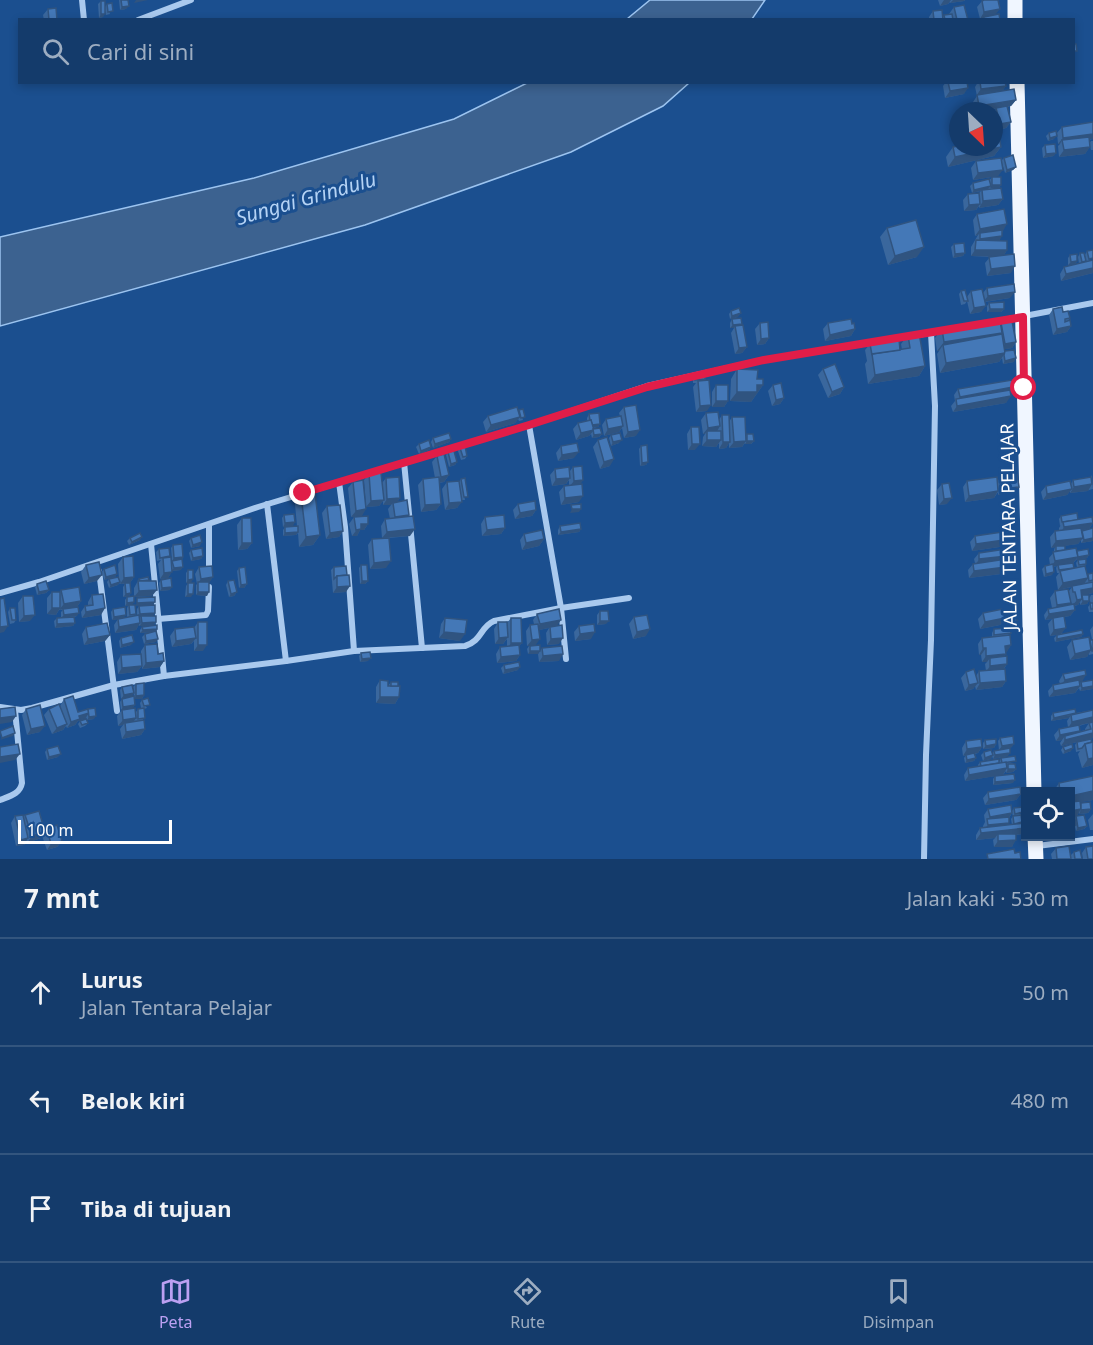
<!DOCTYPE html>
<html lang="id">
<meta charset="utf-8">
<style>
body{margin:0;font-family:"Noto Sans",sans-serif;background:#214673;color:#f1f3f6}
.controls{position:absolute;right:18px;bottom:18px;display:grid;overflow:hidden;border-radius:0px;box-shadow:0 3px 9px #0003}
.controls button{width:54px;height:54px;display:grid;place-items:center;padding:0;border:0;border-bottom:2px solid #33557e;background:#143b6b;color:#f1f3f6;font:30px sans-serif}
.compass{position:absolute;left:949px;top:102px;width:54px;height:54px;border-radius:50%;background:#143b6b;box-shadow:0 3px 9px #0003;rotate:155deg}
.scale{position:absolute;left:18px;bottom:15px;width:154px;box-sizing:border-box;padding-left:6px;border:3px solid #fff;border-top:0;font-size:16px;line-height:21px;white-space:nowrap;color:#fff;-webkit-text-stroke:4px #1b4f8f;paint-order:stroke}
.stop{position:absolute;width:18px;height:18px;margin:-14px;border:4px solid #e11d48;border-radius:50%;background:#fff}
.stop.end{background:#e11d48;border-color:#fff;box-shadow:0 2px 6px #0008}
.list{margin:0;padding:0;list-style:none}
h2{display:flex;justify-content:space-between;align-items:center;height:78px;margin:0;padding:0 24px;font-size:26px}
h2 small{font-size:20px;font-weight:400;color:#9dadc1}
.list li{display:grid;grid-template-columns:39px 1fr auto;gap:18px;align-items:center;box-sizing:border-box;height:108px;padding:0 24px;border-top:2px solid #33557e}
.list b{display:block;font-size:22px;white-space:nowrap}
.list p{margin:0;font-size:20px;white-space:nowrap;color:#9dadc1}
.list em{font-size:20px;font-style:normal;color:#9dadc1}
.icon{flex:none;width:33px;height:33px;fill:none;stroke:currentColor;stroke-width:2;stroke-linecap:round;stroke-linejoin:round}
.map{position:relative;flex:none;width:1093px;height:859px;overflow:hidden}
.search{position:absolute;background:#143b6b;box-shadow:0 3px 9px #0003;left:18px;right:18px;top:18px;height:66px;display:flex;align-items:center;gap:15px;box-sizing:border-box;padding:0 21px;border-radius:0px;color:#9dadc1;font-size:22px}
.sheet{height:402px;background:#143b6b}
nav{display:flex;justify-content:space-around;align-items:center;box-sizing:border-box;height:84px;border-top:2px solid #33557e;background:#143b6b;font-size:16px;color:#9dadc1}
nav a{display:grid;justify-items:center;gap:3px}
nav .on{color:#bca0f2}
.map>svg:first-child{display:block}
.water{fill:#3c6290;stroke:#9cc4f0;stroke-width:1.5}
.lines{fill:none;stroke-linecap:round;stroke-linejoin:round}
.minor{stroke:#a9c9ee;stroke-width:6}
.primary{stroke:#f0f6ff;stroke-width:15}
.wall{fill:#3a679d;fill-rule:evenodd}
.shaded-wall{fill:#305480}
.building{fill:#4478b7;stroke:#305480;stroke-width:1.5}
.route{stroke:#e11d48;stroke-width:8}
.labels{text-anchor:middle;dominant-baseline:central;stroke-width:6;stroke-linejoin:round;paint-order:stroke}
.street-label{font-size:18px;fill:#fff;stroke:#1b4f8f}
.water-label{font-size:20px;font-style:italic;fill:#b5d3f5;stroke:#1b4f8f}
</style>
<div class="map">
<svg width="1093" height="859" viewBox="0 0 1093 859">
<rect width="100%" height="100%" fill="#1b4f8f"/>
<g class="water">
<path d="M650,0H765L752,19H627Z"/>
<path d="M529,82L689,83L663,106L571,152L365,225L0,326V237L254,178L454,119Z"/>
</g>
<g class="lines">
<g class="minor">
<path d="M82,0L84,20"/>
<path d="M138,20L191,0"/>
<path d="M993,322L1093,303"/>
<path d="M529,425L561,608L566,659"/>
<path d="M404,462L422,648"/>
<path d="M339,482L345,527L354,651"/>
<path d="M267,504L286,661"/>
<path d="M209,525V574"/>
<path d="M151,544L164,676"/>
<path d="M99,571L117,711"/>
<path d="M0,593L39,582L258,507L529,425L647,386L764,360L948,330"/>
<path d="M158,619L206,615L208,611L209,587"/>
<path d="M0,707L21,710L32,708L114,685L164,676L286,661L354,651L465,646C482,641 480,627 494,621L561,608L629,598"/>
<path d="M0,800C10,796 20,794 22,783L15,710"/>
<path d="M1037,846L1093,839"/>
<path d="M924,859L926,755L931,640L935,406L931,333"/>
</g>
<g class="primary">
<path d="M1015,0V20"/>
<path d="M1017,82L1034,792"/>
<path d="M1035,836L1036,859"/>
</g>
</g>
<g class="wall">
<path d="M119,0H128L126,9L120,10Z"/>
<path d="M938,0H965L964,1L950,3V2L948,4L940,6Z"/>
<path d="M101,1L105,7L107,4L110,14L106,15L105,10L103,17L99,18L98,4Z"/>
<path d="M982,1L996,15L1000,20H982L983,18L980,19L977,7Z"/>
<path d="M954,7L968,20H929V17L933,11L943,17L944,15L949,14Z"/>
<path d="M48,9L57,20H44L43,15Z"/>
<path d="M946,82H967L964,94L945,98L943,86Z"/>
<path d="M978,82H1005L1006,86L1002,91L1016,100L1011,106L1007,107L1011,122L1006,128L995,131V126L994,127V112L996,109L981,111H963L974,110L973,102L977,96L975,87Z"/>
<path d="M1062,127L1093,139L1089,140V144L1091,141H1093V150H1091L1090,146L1085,154L1059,157L1058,146L1060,144H1058L1057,133Z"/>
<path d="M1049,133L1054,139L1048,141L1046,136Z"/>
<path d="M1045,145L1054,156L1043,158L1042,148Z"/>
<path d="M953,147H1001L994,156L948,167L946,157Z"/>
<path d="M1004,158L1016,167L1013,170L1005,173L1002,163L998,176L973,180L971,168L976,161L1002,160Z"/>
<path d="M992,177L1001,185L999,188L1003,199L998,205L979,208V206L976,210L964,211L963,200L968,194L979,193L981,191L972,193L970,186L973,183L989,181Z"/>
<path d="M977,214L1003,231L999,241L1007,250L1004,255L1011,273L987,276L985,263L990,257L971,256V247L978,235L975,236L973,220Z"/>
<path d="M887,228L917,257L888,265L880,237Z"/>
<path d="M954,244L965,253L963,256L953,258L951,247Z"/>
<path d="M1087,251L1093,273L1061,281L1060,274L1064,267L1079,264L1078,257L1080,253L1086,261L1085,262H1086L1085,255Z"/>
<path d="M1070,255L1077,261L1075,265H1068V258Z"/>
<path d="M987,288L1010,298L985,302L981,312L970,314L967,301L965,304L961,305L959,294L961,291L967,297L971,291L983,293Z"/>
<path d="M989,303L1004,309L1001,312H987V306Z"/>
<path d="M1053,309L1063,312L1070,318L1068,321L1071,326L1067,332L1053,335L1049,315Z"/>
<path d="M731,311L738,317L730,319L729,314Z"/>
<path d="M732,319L742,324L741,326L747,347L742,353L735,354L731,333L734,328H730V323Z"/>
<path d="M760,323L769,338L765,344L757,345L755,329Z"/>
<path d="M828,323L852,324L855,329L851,336L825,341L823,329Z"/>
<path d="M1001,323L1016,342L1012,348L1005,349V351L1014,362L1003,364L1002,358L999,362L940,373L937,354L939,351H937L935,338L942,329Z"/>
<path d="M908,335L925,366L919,376L868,384L865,364L867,361L865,350L870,344L902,350L901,344Z"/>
<path d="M737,369L757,379L763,385L751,402L730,401L731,379Z"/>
<path d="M823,369L844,387L840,394L828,398L818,375Z"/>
<path d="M705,375L707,411L696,412L693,387L696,383H693V379L695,376Z"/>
<path d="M716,385L728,401L724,407H712V392Z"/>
<path d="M773,385L784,398L780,404L772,406L768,391Z"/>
<path d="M958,389L1010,392L1006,403L953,412L951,406L955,401L954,395Z"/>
<path d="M624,407L636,436L624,438L622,428L619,432L604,436L602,425L606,419L620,416L619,413Z"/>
<path d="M519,410L523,420L519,421L518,419L515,423L486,432L483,422L488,416L518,411Z"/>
<path d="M706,413L719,420L722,415L729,422L732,417L746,435L747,434L754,441L751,444H745V443L742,447L729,448V443L726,448L719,449V443L716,447L702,446L703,437L705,434H703L701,420Z"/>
<path d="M589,414L600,424L598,427L593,428V429L602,434L599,437L592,438L591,434L589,436L576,440L573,429L578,423L587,421V418Z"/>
<path d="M691,427L695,450H688L687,434Z"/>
<path d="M611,435L619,443L611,446L609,438Z"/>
<path d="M433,438L451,439L449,442L433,448L431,442Z"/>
<path d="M598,440L610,466L600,469L593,447Z"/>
<path d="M419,444L431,447L429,450L419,454L416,447Z"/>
<path d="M561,446L574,458L558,461L556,453Z"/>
<path d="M641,446L648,462L646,465L640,466L639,449Z"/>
<path d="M460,448L467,456L465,459L461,460L458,451Z"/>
<path d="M448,452L457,462L455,465L449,467L446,455Z"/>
<path d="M437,456L449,475L444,482L439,483L441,504L436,510L421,512L418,485L423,479L435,478L432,462Z"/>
<path d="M573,467L580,484L579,502L561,505L559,492L564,486L569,485V480L566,484L552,486L550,475L555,469L570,471Z"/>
<path d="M369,474L382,483L386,478L400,498L397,502L407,517L410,536L389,538L386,568L370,569L368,545L372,539L382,538L381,526L385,519H390L388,509L391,505H383V501L379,506L366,507L364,480Z"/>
<path d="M1092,475L1093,489L1089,490V489L1088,491L1070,493V491L1067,495L1043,500L1041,492L1046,486L1071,484L1073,480L1091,477Z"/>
<path d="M1001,476L1014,493L998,495V492L994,498L965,502L963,487L967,481L997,482Z"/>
<path d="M461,479L465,500H462L457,508L445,510L442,489L447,482H459Z"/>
<path d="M353,482L362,516L351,517L348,488Z"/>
<path d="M942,484L947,504L939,505L937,490Z"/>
<path d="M301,495L320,535L313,545L299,547L298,533L296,535L283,536V530L285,527L297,526L295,504Z"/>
<path d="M518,504L536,510L532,516L515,519L513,510Z"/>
<path d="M327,506L343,531L339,537L326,539L322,513Z"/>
<path d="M284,515L293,526L283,527L282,518Z"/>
<path d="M1061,516L1093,523L1089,529L1082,530L1093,528V541L1081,543V540L1078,544L1062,546L1065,550L1089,555L1087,558L1076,560L1073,563L1074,568L1077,567L1076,563L1078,560L1086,564L1085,566L1087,575L1093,573V593L1084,595L1089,601L1087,604L1080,605V602L1078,605L1074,606L1075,610L1070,616L1064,617L1062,634H1083L1081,637L1055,642L1054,638L1057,635L1050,636L1048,624L1052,619L1045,620L1044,615L1048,609L1052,608L1050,598L1055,591H1069L1072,587L1058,590L1056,577L1059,573H1057L1056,568L1057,566L1053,567L1052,575L1044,577L1042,569L1045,566L1050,565L1049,558L1054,552V550L1055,547L1051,548L1050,537L1055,531L1059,530V528L1061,525L1060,526L1059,519ZM1070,598L1072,605H1069Z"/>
<path d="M354,517L368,524L364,530H360L357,536H352L349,524Z"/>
<path d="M485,517L505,528L501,534L482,536L481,524Z"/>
<path d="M242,518L252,543L247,549L238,550L237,525Z"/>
<path d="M560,526L581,529L579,532L558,535V530Z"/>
<path d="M524,534L544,539L539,546L522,550L520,540Z"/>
<path d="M975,536L1018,538L1013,545L972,551L970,542Z"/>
<path d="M130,538L140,540L129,545L127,541Z"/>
<path d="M191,538L200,546L191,548L189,541Z"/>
<path d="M173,545L183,557L182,559L181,570L172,571L168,578L160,579L158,564L161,560L157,561L156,552L159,549L170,556L169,557L171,562L172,561L171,548Z"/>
<path d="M191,550L203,556L201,559L191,561L189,553Z"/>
<path d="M979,553L1004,560L1014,566L1009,573L969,578L968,570L973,564L975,563L974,559Z"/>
<path d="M123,557L134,577L130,583L131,593L129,596L123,597V587L125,584H120L119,583L118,585L109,588L107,582L109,579L119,580L118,564Z"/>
<path d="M86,565L97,581L84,584L81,572Z"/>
<path d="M361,565L368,581L365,584H360L359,568Z"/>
<path d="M199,567L213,577L209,582L207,596L196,595V585L197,584L195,574Z"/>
<path d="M334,567L346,592L333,593L331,570Z"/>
<path d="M239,568L247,584L244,588H239L237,571Z"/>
<path d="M104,569L117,574L115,577L104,580L102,572Z"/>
<path d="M188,570L191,583H186V573Z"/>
<path d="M139,579L152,596L134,597V588Z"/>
<path d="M161,580L170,590L160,591L159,583Z"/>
<path d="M228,581L237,592L234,596L229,597L226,585Z"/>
<path d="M188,583L191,597H185L186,586Z"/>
<path d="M37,584L49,590L46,593L37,595L35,587Z"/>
<path d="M61,590L81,601L77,607V616L74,617L75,623L73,626L55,628L54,621L57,618H61V612L63,610H59L56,615L47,614V598L52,592H60Z"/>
<path d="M92,595L101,615L82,618L81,612L85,606L88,605V602Z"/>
<path d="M1091,595H1093V612H1089L1088,607L1091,603L1089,599Z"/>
<path d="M23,596L30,621L19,622L18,603Z"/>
<path d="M127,597L132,605L136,614L134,616L137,615V609L139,606L153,616L156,622L153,626H139V624L136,630L115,633L114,625L118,619L112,620L111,612L113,609L124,618L127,617V608L128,606H125V600Z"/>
<path d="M10,608L16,620L14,623L10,624L8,612Z"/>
<path d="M600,611L606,624L597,625V615Z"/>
<path d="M983,613L1005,618L1000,625L980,629L978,619Z"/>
<path d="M537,614L557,626L559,644L547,645L546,633L549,628L539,630L535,646L538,654H528L527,649L529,646H527L526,631L530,625L534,624L533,620Z"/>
<path d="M1008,615L1015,625L1007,626L1006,618Z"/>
<path d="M634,617L646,636L633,639L629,624Z"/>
<path d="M445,618L460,641L439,638L441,624Z"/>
<path d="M511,618L522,643L519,646L520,655L516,661L497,663L496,654L500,647H507V639L503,644H495L494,629L498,622L507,623Z"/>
<path d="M198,622L203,651H194V641L191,644L172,647L170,636L175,629L194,628Z"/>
<path d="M579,626L591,639L575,641L574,632Z"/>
<path d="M1093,626V639H1092L1090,630Z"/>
<path d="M86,627L110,635L105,641L84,645L82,634Z"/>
<path d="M142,627L157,629L156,632V642L144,644L142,637L145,634L152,632L140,633V630Z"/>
<path d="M994,629L1010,635L1011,645L1006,652V654L1004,657L1007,664L1004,669L1006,681L1002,687L976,690L975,686L973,689L965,691L961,678L966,672L976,676L979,671H986L985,664L987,662H982L981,655H979L978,644L982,638L992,637V633Z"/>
<path d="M121,638L131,645L120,648L119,641Z"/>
<path d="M1072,640L1089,641L1090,640H1093V654L1089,655V653L1087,657L1070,660L1067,647Z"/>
<path d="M145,645L158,654L164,661L160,667L142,669V666L137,672L118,674L117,662L121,655L141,659V651Z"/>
<path d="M542,648L559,661L539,662L538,654Z"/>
<path d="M361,653L368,661L360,662L359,656Z"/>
<path d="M504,665L518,670L503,674L501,668Z"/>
<path d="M1063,674L1082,682L1093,680V689L1080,691L1079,688L1075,693L1049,697L1048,691L1053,685L1060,684L1059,681Z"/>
<path d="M380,680L388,686L391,682L399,697L395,704L376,703V687Z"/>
<path d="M136,684L144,695L142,699H134L133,708L121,710L120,702L122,699L134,696V694L121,699L120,690L122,687L134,691L133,687Z"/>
<path d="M64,699L78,712L88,709L94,719L87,720L86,717L85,719L88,723L85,726L80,728L78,724L81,720L78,721L75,725L67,728L66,726L63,730L52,734L44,715L49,709H61L60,706Z"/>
<path d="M142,700L147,708L144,709L143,720L145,729L141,735L122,739L120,729L123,725L118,726L117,716L122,710L136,712L138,709L141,708L140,703Z"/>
<path d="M26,709L40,732L27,735L22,715Z"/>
<path d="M1093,710V738L1061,746L1060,743L1062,740L1056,741L1054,735L1059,729L1068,727L1067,721L1069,718L1051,721V716L1053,713H1076ZM1089,723L1085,729V730L1079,732V726Z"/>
<path d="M1000,738L1012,747L999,750L998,741Z"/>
<path d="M985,740L996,744L994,748L983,749V743Z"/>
<path d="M966,741L982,747L978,753L975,754L976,758L974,761L965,763L964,758L966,755L963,756L962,748Z"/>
<path d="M1077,742H1092L1093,765L1082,768L1078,754L1080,751L1076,752L1075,745Z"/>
<path d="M1063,747L1071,751L1063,754L1061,750Z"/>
<path d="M47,749L58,757L47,760L45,752Z"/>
<path d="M994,751L1008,756L993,759L992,756L991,759L983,761L981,755L984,752L992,754Z"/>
<path d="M1001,758L1014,764L1016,769L1013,772L1006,773V771L1003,775L1013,783L993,785V779L995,776L965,781L964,775L968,768L978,767V765L980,762H999Z"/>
<path d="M1093,776V800L1080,802V804L1090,802L1091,809L1088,813L1079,814V812L1077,816H1075V818L1076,816L1084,815L1087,826L1084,829L1076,831L1075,827L1072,832H1071V792H1053L1059,783Z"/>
<path d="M988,792L1021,794L1016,800L985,805L983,798Z"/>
<path d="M1014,808L1021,815V824L1026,823V830L1023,834L1016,835L1012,847H994L993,840L995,838L976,840V835L980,828H983V826L985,822L984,815L988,809L1012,811ZM1012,813L1013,816L1011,819L1012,825H1007L1009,823V818Z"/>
<path d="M1093,814V830H1090L1088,820Z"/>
<path d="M25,815L45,831L47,829L62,841L57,847L47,850L42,836L41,838L27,843V841L24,845L16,846L11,823L15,816L23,817Z"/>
<path d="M1086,847L1093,859H1083L1082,853Z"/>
<path d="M1056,848L1070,856L1074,852L1082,859H1052L1051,854Z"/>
</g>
<g class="shaded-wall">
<path d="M136,0H148L134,3Z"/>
<path d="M944,0H951L948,4L940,6Z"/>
<path d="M953,0H965L964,1L950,3Z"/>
<path d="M129,6L126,9L120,10L122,7Z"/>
<path d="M1000,9L995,15L980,19L984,12Z"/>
<path d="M101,14H105L103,17L99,18Z"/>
<path d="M1006,86L1001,93L976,96L981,89Z"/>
<path d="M968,88L964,94L945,98L950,91Z"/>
<path d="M1016,100L1011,106L981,111H975L979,106Z"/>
<path d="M1011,122L1006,128L995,131L1000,124Z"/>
<path d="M1093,134V139L1063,143L1062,140L1060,144H1058L1063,138Z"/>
<path d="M1057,136L1054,139L1048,141L1050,138Z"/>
<path d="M1001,147L994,156L948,167L955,157Z"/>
<path d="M1090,147L1085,154L1059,157L1064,150Z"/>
<path d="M1056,153L1054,156L1043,158L1046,154Z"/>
<path d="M1016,167L1013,170L1005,173L1007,170Z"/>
<path d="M1003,170L998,176L973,180L978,173Z"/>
<path d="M992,185H1001L999,188H990Z"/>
<path d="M991,186L988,189L972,193L974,190Z"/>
<path d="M1003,199L998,205L979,208L983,201Z"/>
<path d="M980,204L976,210L964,211L969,205Z"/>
<path d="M1007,224L1003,231L980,235V233L978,235L975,236L980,229Z"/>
<path d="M1002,236L998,243L976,245L980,239Z"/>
<path d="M924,247L917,257L888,265L895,256Z"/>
<path d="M975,250H1007L1003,257L971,256Z"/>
<path d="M965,253L963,256L953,258L955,254Z"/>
<path d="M1077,261L1075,265H1068L1071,262Z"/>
<path d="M1015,266L1011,273L987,276L991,269Z"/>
<path d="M1093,268V273L1061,281L1066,274Z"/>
<path d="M1015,292L1010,298L983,302L988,296Z"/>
<path d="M986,306L981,312L970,314L974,308Z"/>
<path d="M990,309H1004L1001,312H987Z"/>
<path d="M741,313L738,317L730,319L732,316Z"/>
<path d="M742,324L740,327L735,326L734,328H730L733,325Z"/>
<path d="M1071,326L1067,332L1053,335L1057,329Z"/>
<path d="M855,329L851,336L825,341L830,335Z"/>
<path d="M1002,333L996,343L943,345L939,351H937L944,342Z"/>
<path d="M769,338L765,344L757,345L761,339Z"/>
<path d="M1016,342L1012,348L1000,350L1005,344Z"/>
<path d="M747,347L742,353L735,354L739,348Z"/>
<path d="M1005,353L999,362L940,373L946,363Z"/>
<path d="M1016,358L1014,362L1003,364L1005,361Z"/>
<path d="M925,366L919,376L868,384L875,375Z"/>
<path d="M757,385H763L751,402L730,401L737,392Z"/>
<path d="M844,387L840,394L828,398L832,392Z"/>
<path d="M1013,387L1008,394L956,401L960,397Z"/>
<path d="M1011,396L1006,403L953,412L957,406Z"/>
<path d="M784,398L780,404L772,406L776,400Z"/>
<path d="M716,401H728L724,407H712Z"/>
<path d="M711,405L707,411L696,412L700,406Z"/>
<path d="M520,417L515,423L486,432L491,425Z"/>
<path d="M600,424L598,427L588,428L591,425Z"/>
<path d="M623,426L619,432L604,436L608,429Z"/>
<path d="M720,426L716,433L707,431L705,434H703L708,428Z"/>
<path d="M594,430L589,436L576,440L581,433Z"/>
<path d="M640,430L636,436L624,438L628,432Z"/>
<path d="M602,434L599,437L592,438L594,435Z"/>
<path d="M451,439L449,442L433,448L435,444Z"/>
<path d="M622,440L619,443L611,446L613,442Z"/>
<path d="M707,440H721L716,447L702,446Z"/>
<path d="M746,441L742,447L729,448L734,442Z"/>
<path d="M747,441H754L751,444H745Z"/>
<path d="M723,442H730L726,448L719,449Z"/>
<path d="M692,444H700L695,450H688Z"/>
<path d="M431,447L429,450L419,454L421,451Z"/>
<path d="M579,452L574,458L558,461L562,455Z"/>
<path d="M614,459L610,466L600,469L604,462Z"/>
<path d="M457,462L455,465L449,467L451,464Z"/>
<path d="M648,462L646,465L640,466L642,463Z"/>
<path d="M449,475L444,482L436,483L441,477Z"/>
<path d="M570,478L566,484L552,486L556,479Z"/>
<path d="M583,480L579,487H569L574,481Z"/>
<path d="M1092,484L1088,491L1070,493L1074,487Z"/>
<path d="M1019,487L1014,493L998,495L1003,489Z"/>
<path d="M1072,489L1067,495L1043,500L1047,494Z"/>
<path d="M998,491L994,498L965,502L969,496Z"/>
<path d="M583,496L579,502L561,505L565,498Z"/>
<path d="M400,498L395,505L393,503L391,505H383L387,499Z"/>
<path d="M952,498L947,504L939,505L944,499Z"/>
<path d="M384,500L379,506L366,507L371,501Z"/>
<path d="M462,502L457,508L445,510L449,503Z"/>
<path d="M441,504L436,510L421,512L425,505Z"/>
<path d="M366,509L362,516L351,517L356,511Z"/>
<path d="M572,509H581L579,512L570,513Z"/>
<path d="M536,510L532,516L515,519L520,513Z"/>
<path d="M409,515L405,521L391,523L395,517Z"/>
<path d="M295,522L293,526L283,527L285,523Z"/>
<path d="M1093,523L1089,529L1060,534L1064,527Z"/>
<path d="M361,524H368L364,530H360L357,536H352Z"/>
<path d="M505,528L501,534L482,536L487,530Z"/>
<path d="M415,529L410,536L382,538L387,532Z"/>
<path d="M581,529L579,532L558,535L561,532Z"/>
<path d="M343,531L339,537L326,539L330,533Z"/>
<path d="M298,532L296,535L283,536L285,533Z"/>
<path d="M320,535L313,545L299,547L306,537Z"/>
<path d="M142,537L140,540L129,545L132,542Z"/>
<path d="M1018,538L1013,545L972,551L976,544Z"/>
<path d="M1083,538L1078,544L1051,548L1056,541Z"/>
<path d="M1093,538V541L1081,543L1084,540Z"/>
<path d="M544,539L539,546L522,550L526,543Z"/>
<path d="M202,542L200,546L191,548L193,545Z"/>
<path d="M242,543H252L247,549L238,550Z"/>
<path d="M1089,555L1087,558L1076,560L1078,557Z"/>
<path d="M203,556L201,559L191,561L193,558Z"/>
<path d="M1007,556L1003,562L975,566L979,559Z"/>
<path d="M183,557L181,560L172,561L174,558Z"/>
<path d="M1078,557L1073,563L1051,567L1055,561Z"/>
<path d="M391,561L386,568L370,569L374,563Z"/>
<path d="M1014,566L1009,573L969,578L974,571Z"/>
<path d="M183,567L181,570L171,571L174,568Z"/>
<path d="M172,572L168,578L160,579L164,573Z"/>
<path d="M1054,572L1052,575L1044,577L1046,574Z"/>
<path d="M117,574L115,577L104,580L106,577Z"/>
<path d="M102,575L97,581L84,584L89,578Z"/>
<path d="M134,577L130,583L120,584L124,578Z"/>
<path d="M213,577L209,583H198L201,579Z"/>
<path d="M1088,578L1084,584L1058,590L1063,583Z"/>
<path d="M193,579L191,583H186L188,580Z"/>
<path d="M362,581H368L365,584H360Z"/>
<path d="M120,582L118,585L109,588L111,585Z"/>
<path d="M247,584L244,588H239L241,585Z"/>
<path d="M350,586L346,592L333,593L337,587Z"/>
<path d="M172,587L170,590L160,591L162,588Z"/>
<path d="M1093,588V593L1076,597L1081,590Z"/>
<path d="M49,590L46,593L37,595L39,592Z"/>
<path d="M157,590L152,596L134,597L139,591Z"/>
<path d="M198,592H209L207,596L196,595Z"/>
<path d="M237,592L234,596L229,597L231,594Z"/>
<path d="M131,593L129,596L123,597L126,594Z"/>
<path d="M188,594H193L191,597H185Z"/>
<path d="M1082,599L1078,605L1072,606L1077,600Z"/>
<path d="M81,601L77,607L59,610L64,604Z"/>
<path d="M1083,601H1089L1087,604L1080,605Z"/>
<path d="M134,602L132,606H125L127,603Z"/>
<path d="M155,602L153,605L135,606L137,603Z"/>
<path d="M1071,603L1067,609L1053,612L1057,605Z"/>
<path d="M52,608H60L56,615L47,614Z"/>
<path d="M105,608L101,615L82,618L86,612Z"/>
<path d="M1075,610L1070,616L1045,620L1049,614Z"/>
<path d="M79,613L77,616L61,618L64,615Z"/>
<path d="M155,613L153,616L137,617L140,614Z"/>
<path d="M35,615L30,621L19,622L24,616Z"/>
<path d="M126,615L123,619L112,620L114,617Z"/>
<path d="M1005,618L1000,625L980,629L985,622Z"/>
<path d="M561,620L557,626L535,631L540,624Z"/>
<path d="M600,621H609L606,624L597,625Z"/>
<path d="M156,622L153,626H139L142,623Z"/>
<path d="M1017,622L1015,625L1007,626L1010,623Z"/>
<path d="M75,623L73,626L55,628L57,624Z"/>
<path d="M140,623L136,630L115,633L119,627Z"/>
<path d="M8,626L4,632L0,633V627Z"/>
<path d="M1066,628L1061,634L1050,636L1054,630Z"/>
<path d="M157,629L155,632L140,633L143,630Z"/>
<path d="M650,629L646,636L633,639L637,632Z"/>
<path d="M444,632L465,634L460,641L439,638Z"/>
<path d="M595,632L591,639L575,641L580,634Z"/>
<path d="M1083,634L1081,637L1055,642L1057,639Z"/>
<path d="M110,635L105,641L84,645L88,639Z"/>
<path d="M508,637L503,644H495L499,638Z"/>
<path d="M196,638L191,644L172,647L176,641Z"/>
<path d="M563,638L559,644L547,645L551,639Z"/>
<path d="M158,639L156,642L144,644L146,641Z"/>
<path d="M540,639L535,646H527L532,640Z"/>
<path d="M134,642L131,645L120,648L122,645Z"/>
<path d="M511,643H522L517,649H507Z"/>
<path d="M198,645H207L203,651H194Z"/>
<path d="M1011,645L1007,652H1001L1005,646Z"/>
<path d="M983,648H986L981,655H979Z"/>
<path d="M1091,650L1087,657L1070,660L1075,654Z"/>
<path d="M530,651H540L538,654H528Z"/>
<path d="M563,654L559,661L539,662L543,656Z"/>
<path d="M1006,654L1002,660L990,658L987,662H982L986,656Z"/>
<path d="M520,655L516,661L497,663L501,657Z"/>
<path d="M371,658L368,661L360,662L362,659Z"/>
<path d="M164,661L160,667L142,669L146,663Z"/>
<path d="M1007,664L1003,670L986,672L990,666Z"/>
<path d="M142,666L137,672L118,674L122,668Z"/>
<path d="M520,667L518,670L503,674L505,670Z"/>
<path d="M1086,675L1082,682L1060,686L1065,680Z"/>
<path d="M1006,681L1002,687L976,690L980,683Z"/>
<path d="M978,683L973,689L965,691L969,685Z"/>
<path d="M1080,686L1075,693L1049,697L1054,691Z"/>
<path d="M1093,686V689L1080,691L1082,688Z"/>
<path d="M134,693L132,697L121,699L124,695Z"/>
<path d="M144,695L142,699H134L136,696Z"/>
<path d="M380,697H399L395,704L376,703Z"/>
<path d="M135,705L133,708L121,710L123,707Z"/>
<path d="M89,713L85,719L78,721L75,725L67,728L71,722L79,716Z"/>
<path d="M1071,715L1069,718L1051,721L1054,718Z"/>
<path d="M16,716L12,722L0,724V718Z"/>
<path d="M96,716L94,719L87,720L89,717Z"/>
<path d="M1093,717V722L1068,728L1072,722Z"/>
<path d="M136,718L132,724L125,723L123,725L118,726L123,720Z"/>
<path d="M67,724L63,730L52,734L57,728Z"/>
<path d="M45,726L40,732L27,735L31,729Z"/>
<path d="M145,729L141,735L122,739L126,732Z"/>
<path d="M1080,731L1076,737L1093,733V738L1061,746L1065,740V736L1062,740L1056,741L1060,735Z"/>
<path d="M15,733L13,736L0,740L2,738Z"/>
<path d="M996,744L994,748L983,749L986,746Z"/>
<path d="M1014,744L1012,747L999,750L1002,746Z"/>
<path d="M982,747L978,753L963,756L967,749Z"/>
<path d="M1073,748L1071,751L1063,754L1065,751Z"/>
<path d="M1010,753L1008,756L993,759L995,755Z"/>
<path d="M20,754L15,760L0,763V757Z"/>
<path d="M61,754L58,757L47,760L49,757Z"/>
<path d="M993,755L991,759L983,761L985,758Z"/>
<path d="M976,758L974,761L965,763L967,760Z"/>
<path d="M1093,758V765L1082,768L1088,759Z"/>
<path d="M1007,768L1003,775L965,781L969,775Z"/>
<path d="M1008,769H1016L1013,772L1006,773Z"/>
<path d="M1015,780L1013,783L993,785L995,782Z"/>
<path d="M1093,791V800L1071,804V796Z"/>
<path d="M1021,794L1016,800L985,805L989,799Z"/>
<path d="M1081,809L1077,816L1071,817V811Z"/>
<path d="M1091,809L1088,813L1079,814L1081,810Z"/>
<path d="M1012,813L1008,819L987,820L990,817Z"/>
<path d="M1009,823L1005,829L983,831L988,825Z"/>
<path d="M1076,825L1072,832H1071V826Z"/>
<path d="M1087,826L1084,829L1076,831L1078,828Z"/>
<path d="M1026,828V830L1023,834L998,837V834L995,838L976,840L981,833Z"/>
<path d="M45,832L41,838L27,843L32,836Z"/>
<path d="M28,838L24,845L16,846L21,840Z"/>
<path d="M1016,840L1012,847H994L998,841Z"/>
<path d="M62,841L57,847L47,850L51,844Z"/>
</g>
<g class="building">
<path d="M121,0H128L129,6L122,7Z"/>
<path d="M984,0H998L1000,9L984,12L982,1Z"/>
<rect x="101" y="1" width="4" height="13"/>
<path d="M112,3L113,11L108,12L107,4Z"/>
<path d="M964,5L968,20H957L954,7Z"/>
<path d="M56,8L57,20H49L48,9Z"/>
<path d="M942,10L943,20H934L933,11Z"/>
<path d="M952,14L953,20H945L944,15Z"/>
<path d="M999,14L1000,20H984V17Z"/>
<path d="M1074,44H1076L1077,51H1074Z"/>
<path d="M948,82H967L968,88L950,91Z"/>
<path d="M980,82H1005L1006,86L981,89Z"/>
<path d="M1014,89L1016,100L979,106L977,95Z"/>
<path d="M1007,106L1011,122L1000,124L996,108Z"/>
<path d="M1093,122V134L1063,138L1062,127Z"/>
<path d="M1056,131L1057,136L1050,138L1049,133Z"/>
<path d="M999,136L1001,147L955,157L953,147L958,146V147H994V138Z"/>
<path d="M1089,137L1090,147L1064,150L1062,140Z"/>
<path d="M1055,144L1056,153L1046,154L1045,145Z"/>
<path d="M1013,155L1016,167L1007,170L1004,158Z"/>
<path d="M1001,158L1003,170L978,173L976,161Z"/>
<rect x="992" y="177" width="9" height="8"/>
<path d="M989,179L991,186L974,190L973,183Z"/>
<path d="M1001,188L1003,199L983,201L982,190Z"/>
<path d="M979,193L980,204L969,205L968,194Z"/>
<path d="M1004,209L1007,224L980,229L977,214Z"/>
<path d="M916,220L924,247L895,256L887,228Z"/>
<path d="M1002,230V236L980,239V233Z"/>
<path d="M976,240L1007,241V250H975Z"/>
<path d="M964,243L965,253L955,254L954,244Z"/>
<path d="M1093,250V258L1089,259L1087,251Z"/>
<path d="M1080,253H1084L1086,261L1082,262Z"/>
<path d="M1014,254L1015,266L991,269L989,257Z"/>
<path d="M1077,254V261L1071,262L1070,255Z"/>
<path d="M1093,260V268L1066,274L1064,267Z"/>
<path d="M1014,284L1015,292L988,296L987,288Z"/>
<path d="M982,289L986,306L974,308L971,291Z"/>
<path d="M965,290L968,301H964L961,291Z"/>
<path d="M1004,302V309H990L989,303Z"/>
<path d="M1062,307L1063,312L1068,311L1070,318L1065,319V322L1070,320L1071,326L1057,329L1053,309Z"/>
<path d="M739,308L741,313L732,316L731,311Z"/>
<path d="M741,318L742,324L733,325L732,319Z"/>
<path d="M851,319L852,324L854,323L855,329L830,335L828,323Z"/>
<path d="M1000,320L1002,333L944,342L942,329Z"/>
<path d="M1012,321L1016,342L1005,344L1001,323Z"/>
<path d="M768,322L769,338L761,339L760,323Z"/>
<path d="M743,325L747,347L739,348L735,326Z"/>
<path d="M919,333L925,366L875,375L872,354L910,348L908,335Z"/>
<path d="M1002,334L1005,353L946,363L943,345Z"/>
<path d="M899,339L900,350L872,354V355L870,344Z"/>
<path d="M1014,350L1016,358L1005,361L1004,355L1005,351Z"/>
<path d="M835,364L844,387L832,392L823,369Z"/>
<path d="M737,369L758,370L757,379H763V385H757V392H737Z"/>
<path d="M705,375V379L695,380V376Z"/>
<path d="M709,380L711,405L700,406L698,381Z"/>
<path d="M1012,380L1013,387L960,397L958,389Z"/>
<path d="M781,383L784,398L776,400L773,385Z"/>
<rect x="716" y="385" width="12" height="16"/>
<path d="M1010,390L1011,396L957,406L956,399Z"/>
<path d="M636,405L640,430L628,432L624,407Z"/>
<path d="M517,407L520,417L491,425L488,416Z"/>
<path d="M523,409L525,417L521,418L519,410Z"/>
<path d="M718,412L720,426L708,428L706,413Z"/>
<path d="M599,413L600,424L592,425L591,420H590L589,414Z"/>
<path d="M722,415H729L730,442H723Z"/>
<path d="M621,416L623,426L608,429L606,419Z"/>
<path d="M732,417H745L746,441L734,442Z"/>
<path d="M591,420L594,430L581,433L578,423Z"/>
<path d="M691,427H699L700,444H692Z"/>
<path d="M600,428L602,434L594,435L593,429Z"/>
<rect x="707" y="431" width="14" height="9"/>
<path d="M449,433L451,439L435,444L433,438Z"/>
<path d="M620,433L622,440L613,442L611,435Z"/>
<path d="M747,434H753L754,441H747Z"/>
<path d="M607,437L614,459L604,462L598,440Z"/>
<path d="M429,440L431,447L421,451L419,444Z"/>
<path d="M577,443L579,452L562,455L561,446Z"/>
<path d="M647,445L648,462L642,463L641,446Z"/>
<path d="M465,446L467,456L463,457L460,448Z"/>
<path d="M454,451L457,462L451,464L448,452Z"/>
<path d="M444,454L449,475L441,477L437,456Z"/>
<path d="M582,466L583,480L574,481L573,467Z"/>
<path d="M569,467L570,478L556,479L555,469Z"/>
<path d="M381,473L384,500L371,501L369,474Z"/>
<path d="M1017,474L1019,487L1003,489L1001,476Z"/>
<path d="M399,477L400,498L387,499L386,478Z"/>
<path d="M439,477L441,504L425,505L423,479Z"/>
<path d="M997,477L998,491L969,496L967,481Z"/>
<path d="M1091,477L1092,484L1074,487L1073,480Z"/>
<path d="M465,478L468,497H464L461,479Z"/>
<path d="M363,480L366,509L356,511L353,482Z"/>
<path d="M459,481L462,502L449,503L447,482Z"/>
<path d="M1070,481L1072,489L1047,494L1046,486Z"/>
<path d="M949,483L952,498L944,499L942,484Z"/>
<path d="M582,484L583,496L565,498L564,486Z"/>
<path d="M315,493L320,535L306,537L301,495Z"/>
<path d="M407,500L409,515L395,517L393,503Z"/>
<path d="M535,501L536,510L520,513L518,504Z"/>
<path d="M581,504V509H572L571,505Z"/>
<path d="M340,505L343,531L330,533L327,506Z"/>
<path d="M1077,513L1078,520L1062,522L1061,516Z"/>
<path d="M294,514L295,522L285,523L284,515Z"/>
<path d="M504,515L505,528L487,530L485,517Z"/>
<path d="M368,516V524H361V529L356,530L354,517Z"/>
<path d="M413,516L415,529L387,532L385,519Z"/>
<path d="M1092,517L1093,523L1064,527L1063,522Z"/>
<path d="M242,518H251L252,543H242Z"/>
<path d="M580,523L581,529L561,532L560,526Z"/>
<path d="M298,526V532L285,533V527Z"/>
<path d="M1081,528L1083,538L1056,541L1055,531Z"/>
<path d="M1093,528V538L1084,540L1082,531Z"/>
<path d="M542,530L544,539L526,543L524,534Z"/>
<path d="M1016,530L1018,538L976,544L975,536Z"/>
<path d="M140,533L142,537L132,542L130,538Z"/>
<path d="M200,535L202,542L193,545L191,538Z"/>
<path d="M389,538L391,561L374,563L372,539Z"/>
<path d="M182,544L183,557L174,558L173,545Z"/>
<path d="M1056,546H1065V550L1056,551Z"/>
<path d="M169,548L170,556L160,558L159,549Z"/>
<path d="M202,548L203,556L193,558L191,550Z"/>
<path d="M1076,548L1078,557L1055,561L1053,552Z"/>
<path d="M1006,549L1007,556L979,559V553Z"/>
<path d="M1088,549L1089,555L1078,557L1077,551Z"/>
<path d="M133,556L134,577L124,578L123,557Z"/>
<path d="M171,557L172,572L164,573L163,558Z"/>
<path d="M1013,558L1014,566L974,571L973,564Z"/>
<path d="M182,559L183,567L174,568L172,561Z"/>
<path d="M1086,559V564L1079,565L1078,560Z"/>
<path d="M99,562L102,575L89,578L86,565Z"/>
<path d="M1073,563L1074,568L1059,570L1058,565Z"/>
<path d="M1053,564L1054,572L1046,574L1045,566Z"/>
<path d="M115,565L117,574L106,577L104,569Z"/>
<path d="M361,565H367L368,581H362Z"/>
<path d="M212,566L213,577L201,579L199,567Z"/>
<path d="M346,566L347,575L337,576L334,579V567Z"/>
<path d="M1085,566L1088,578L1063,583L1060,571Z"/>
<path d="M245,567L247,584L241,585L239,568Z"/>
<path d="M188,570H193V579L188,580Z"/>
<path d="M1093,573V580L1089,581L1088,574Z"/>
<path d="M349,575L350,586L337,587V576Z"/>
<path d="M118,577L120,582L111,585L109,579Z"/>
<path d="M148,577L149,580L140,581L139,579Z"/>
<path d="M171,578L172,587L162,588L161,580Z"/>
<path d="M234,580L237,592L231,594L228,581Z"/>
<path d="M46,581L49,590L39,592L37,584Z"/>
<path d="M138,581H156L157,590L139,591Z"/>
<rect x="198" y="582" width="11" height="10"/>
<path d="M1093,582V588L1081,590L1082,599L1077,600L1075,592H1073L1072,586Z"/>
<path d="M125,583H130L131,593L126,594Z"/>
<path d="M188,583H194L193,594H188Z"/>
<path d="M79,587L81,601L64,604L61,590Z"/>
<path d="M1068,589L1071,603L1057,605L1055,591Z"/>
<rect x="52" y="592" width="8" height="16"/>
<path d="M103,594L105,608L86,612L85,606L93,605L92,595Z"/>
<path d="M1082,595H1089V601H1083Z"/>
<path d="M23,596H33L35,615L24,616Z"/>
<path d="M134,596V602L127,603V597Z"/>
<path d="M155,597V602L137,603V598Z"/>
<path d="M4,598L8,626L0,627V599Z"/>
<path d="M1090,603H1093V609H1091Z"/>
<path d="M1074,604L1075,610L1049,614L1048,609Z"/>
<path d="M129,605H135L136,614L130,615Z"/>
<path d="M155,605V613L140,614L139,606Z"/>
<path d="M78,607L79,613L64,615L63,609Z"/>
<path d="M125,607L126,615L114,617L113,609Z"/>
<path d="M10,608H15L16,620H12Z"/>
<path d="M559,609L561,620L540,624L537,614Z"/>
<path d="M1003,609L1005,618L985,622L983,613Z"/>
<path d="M600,611H608L609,621H600Z"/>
<path d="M1016,613L1017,622L1010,623L1008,615Z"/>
<path d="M139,615L140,623L119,627L118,619Z"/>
<path d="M647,615L650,629L637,632L634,617Z"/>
<path d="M141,616H156V622L142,623Z"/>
<path d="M1064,616L1066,628L1054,630L1053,618Z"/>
<path d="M74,617L75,623L57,624V618Z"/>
<path d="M445,618L467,620L465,634L444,632Z"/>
<path d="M511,618H521L522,643H511Z"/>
<rect x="198" y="622" width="9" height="23"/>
<path d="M498,622H507L508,637L499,638Z"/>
<path d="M107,623L110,635L88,639L86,627Z"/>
<path d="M538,624L540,639L532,640L530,625Z"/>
<path d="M594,624L595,632L580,634L579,626Z"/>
<path d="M157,625V629L143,630L142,627Z"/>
<path d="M562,625L563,638L551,639L550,627Z"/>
<path d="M194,627L196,638L176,641L175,629Z"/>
<path d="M1010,628L1011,633L994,635V629Z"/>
<path d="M1082,630L1083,634L1057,639V635Z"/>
<path d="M156,631L158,639L146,641L145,634Z"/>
<path d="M132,635L134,642L122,645L121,638Z"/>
<path d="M1010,635L1011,645L1005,646L1006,654L986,656V648H983L982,638Z"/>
<path d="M1089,637L1091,650L1075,654L1072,640Z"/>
<path d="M1090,640H1093V651H1092Z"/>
<path d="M157,644L158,654L163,653L164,661L146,663L145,645Z"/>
<path d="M519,645L520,655L501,657L500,647Z"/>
<path d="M540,645V651H530V646Z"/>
<path d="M562,646L563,654L543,656L542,648Z"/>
<path d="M370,652L371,658L362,659L361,653Z"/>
<path d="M141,654L142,666L122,668L121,655Z"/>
<path d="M1007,656V664L990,666V658Z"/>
<path d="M519,662L520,667L505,670L504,665Z"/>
<path d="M974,669L978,683L969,685L966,672Z"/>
<path d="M1005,669L1006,681L980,683L979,671Z"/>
<path d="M1085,670L1086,675L1065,680L1063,674Z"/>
<path d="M380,680L388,681V686H400L399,697H380Z"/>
<path d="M1079,680L1080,686L1054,691L1053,685Z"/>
<path d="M1093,680V686L1082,688L1081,682Z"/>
<rect x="391" y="682" width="7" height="4"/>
<path d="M144,683V695L136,696V684Z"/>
<path d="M132,685L134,693L124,695L122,687Z"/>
<path d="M73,696L78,712L88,709L89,713L79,716L80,719L71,722L64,699Z"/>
<path d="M134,696L135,705L123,707L122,699Z"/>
<path d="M148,698L150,705L144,706L142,700Z"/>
<path d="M59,704L67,724L57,728L49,709Z"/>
<path d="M40,705L45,726L31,729L26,709Z"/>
<path d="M15,707L16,716L0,718V709Z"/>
<path d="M95,708L96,716L89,717L88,709Z"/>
<path d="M135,708L136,718L123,720L122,710Z"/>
<path d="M144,708L145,718L138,719V709Z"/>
<path d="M1075,709L1076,713L1054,718L1053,713Z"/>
<path d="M1093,710V717L1072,722L1071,715Z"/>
<path d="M86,719L88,723L82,725L80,721Z"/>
<path d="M144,720L145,729L126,732L125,723Z"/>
<path d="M1093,722V733L1065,740V736L1091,729L1089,723Z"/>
<path d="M1079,725L1080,731L1060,735L1059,729Z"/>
<path d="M13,726L15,733L2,738L0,731Z"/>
<path d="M1013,736L1014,744L1002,746L1000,738Z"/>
<path d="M981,739L982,747L967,749L966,741Z"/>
<path d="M996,739V744L986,746L985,740Z"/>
<path d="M1091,739L1092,742L1085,744L1082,748L1078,749L1077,742Z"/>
<path d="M1093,742V758L1088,759L1085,744Z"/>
<path d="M18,744L20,754L0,757V747Z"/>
<path d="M1072,744L1073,748L1065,751L1063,747Z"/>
<path d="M58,746L61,754L49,757L47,749Z"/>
<path d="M1010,748V753L995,755L994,751Z"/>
<path d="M991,750L993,755L985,758L984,752Z"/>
<path d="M974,753L976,758L967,760L966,755Z"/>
<path d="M1015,756L1016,761L1002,763L1001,758Z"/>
<path d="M999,759V763L981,766L980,762Z"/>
<path d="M1006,762L1007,768L969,775L968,768Z"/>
<path d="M1008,764H1015L1016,769H1008Z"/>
<path d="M1014,774L1015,780L995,782V776Z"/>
<path d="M1093,776V791L1071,796V792H1060L1059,783Z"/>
<path d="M1020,787L1021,794L989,799L988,792Z"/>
<path d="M1080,801L1081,809L1071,811V802Z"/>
<path d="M1090,802L1091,809L1081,810V803Z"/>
<path d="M1011,805L1012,813L990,817L988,809Z"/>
<path d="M1022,807L1023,812L1015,814L1014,808Z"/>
<path d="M39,811L45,832L32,836L25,815Z"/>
<path d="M1074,814L1076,825L1071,826V815Z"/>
<path d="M23,815L28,838L21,840L15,816Z"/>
<path d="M1021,815L1022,822L1014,824L1013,816Z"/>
<path d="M1084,815L1087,826L1078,828L1076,816Z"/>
<path d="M1009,817V823L988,825L987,819Z"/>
<path d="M1026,823V828L981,833L980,828Z"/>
<path d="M57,825L62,841L51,844L47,829Z"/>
<path d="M998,834H1016V840L998,841Z"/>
<path d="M1069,846L1071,859H1057L1056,848Z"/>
<path d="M1093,846V859H1088L1086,847Z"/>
<path d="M1014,849L1015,853L1020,852L1021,859H988L987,854Z"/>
<path d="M1080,850L1082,859H1075L1074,852Z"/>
</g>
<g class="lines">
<path class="route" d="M303,493L529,425L647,387L764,360L1023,317L1024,388"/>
</g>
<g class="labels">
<g class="street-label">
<text transform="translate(1008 527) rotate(-91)">JALAN TENTARA PELAJAR</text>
</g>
<g class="water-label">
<text transform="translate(306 198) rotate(-16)">Sungai Grindulu</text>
</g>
</g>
</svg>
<div class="controls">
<button><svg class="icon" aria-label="locate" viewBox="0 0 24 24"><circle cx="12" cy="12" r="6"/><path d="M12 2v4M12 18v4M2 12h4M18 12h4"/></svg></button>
</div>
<svg class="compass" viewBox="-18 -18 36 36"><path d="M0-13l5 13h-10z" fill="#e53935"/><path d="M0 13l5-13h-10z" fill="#9dadc1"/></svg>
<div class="scale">100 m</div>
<div class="stop" style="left:1024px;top:388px"></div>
<div class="stop end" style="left:303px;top:493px"></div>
<div class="search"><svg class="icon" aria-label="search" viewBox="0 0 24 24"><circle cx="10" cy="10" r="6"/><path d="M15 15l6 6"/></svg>Cari di sini</div>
</div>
<section class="sheet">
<h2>7 mnt<small>Jalan kaki · 530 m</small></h2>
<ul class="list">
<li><svg class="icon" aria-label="ahead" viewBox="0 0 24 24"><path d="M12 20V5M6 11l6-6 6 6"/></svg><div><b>Lurus</b><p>Jalan Tentara Pelajar</p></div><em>50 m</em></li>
<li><svg class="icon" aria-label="left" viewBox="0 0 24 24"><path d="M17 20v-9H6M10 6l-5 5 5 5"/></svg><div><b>Belok kiri</b></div><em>480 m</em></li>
<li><svg class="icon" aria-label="arrive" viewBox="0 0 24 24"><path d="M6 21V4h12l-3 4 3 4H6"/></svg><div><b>Tiba di tujuan</b></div></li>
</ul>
</section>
<nav>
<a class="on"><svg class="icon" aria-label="map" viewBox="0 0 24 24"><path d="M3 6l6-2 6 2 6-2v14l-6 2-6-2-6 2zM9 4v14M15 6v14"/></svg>Peta</a>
<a><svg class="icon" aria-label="directions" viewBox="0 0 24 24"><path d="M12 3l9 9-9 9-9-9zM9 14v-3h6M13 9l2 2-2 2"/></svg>Rute</a>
<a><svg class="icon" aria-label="saved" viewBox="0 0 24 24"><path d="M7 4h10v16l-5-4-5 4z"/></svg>Disimpan</a>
</nav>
